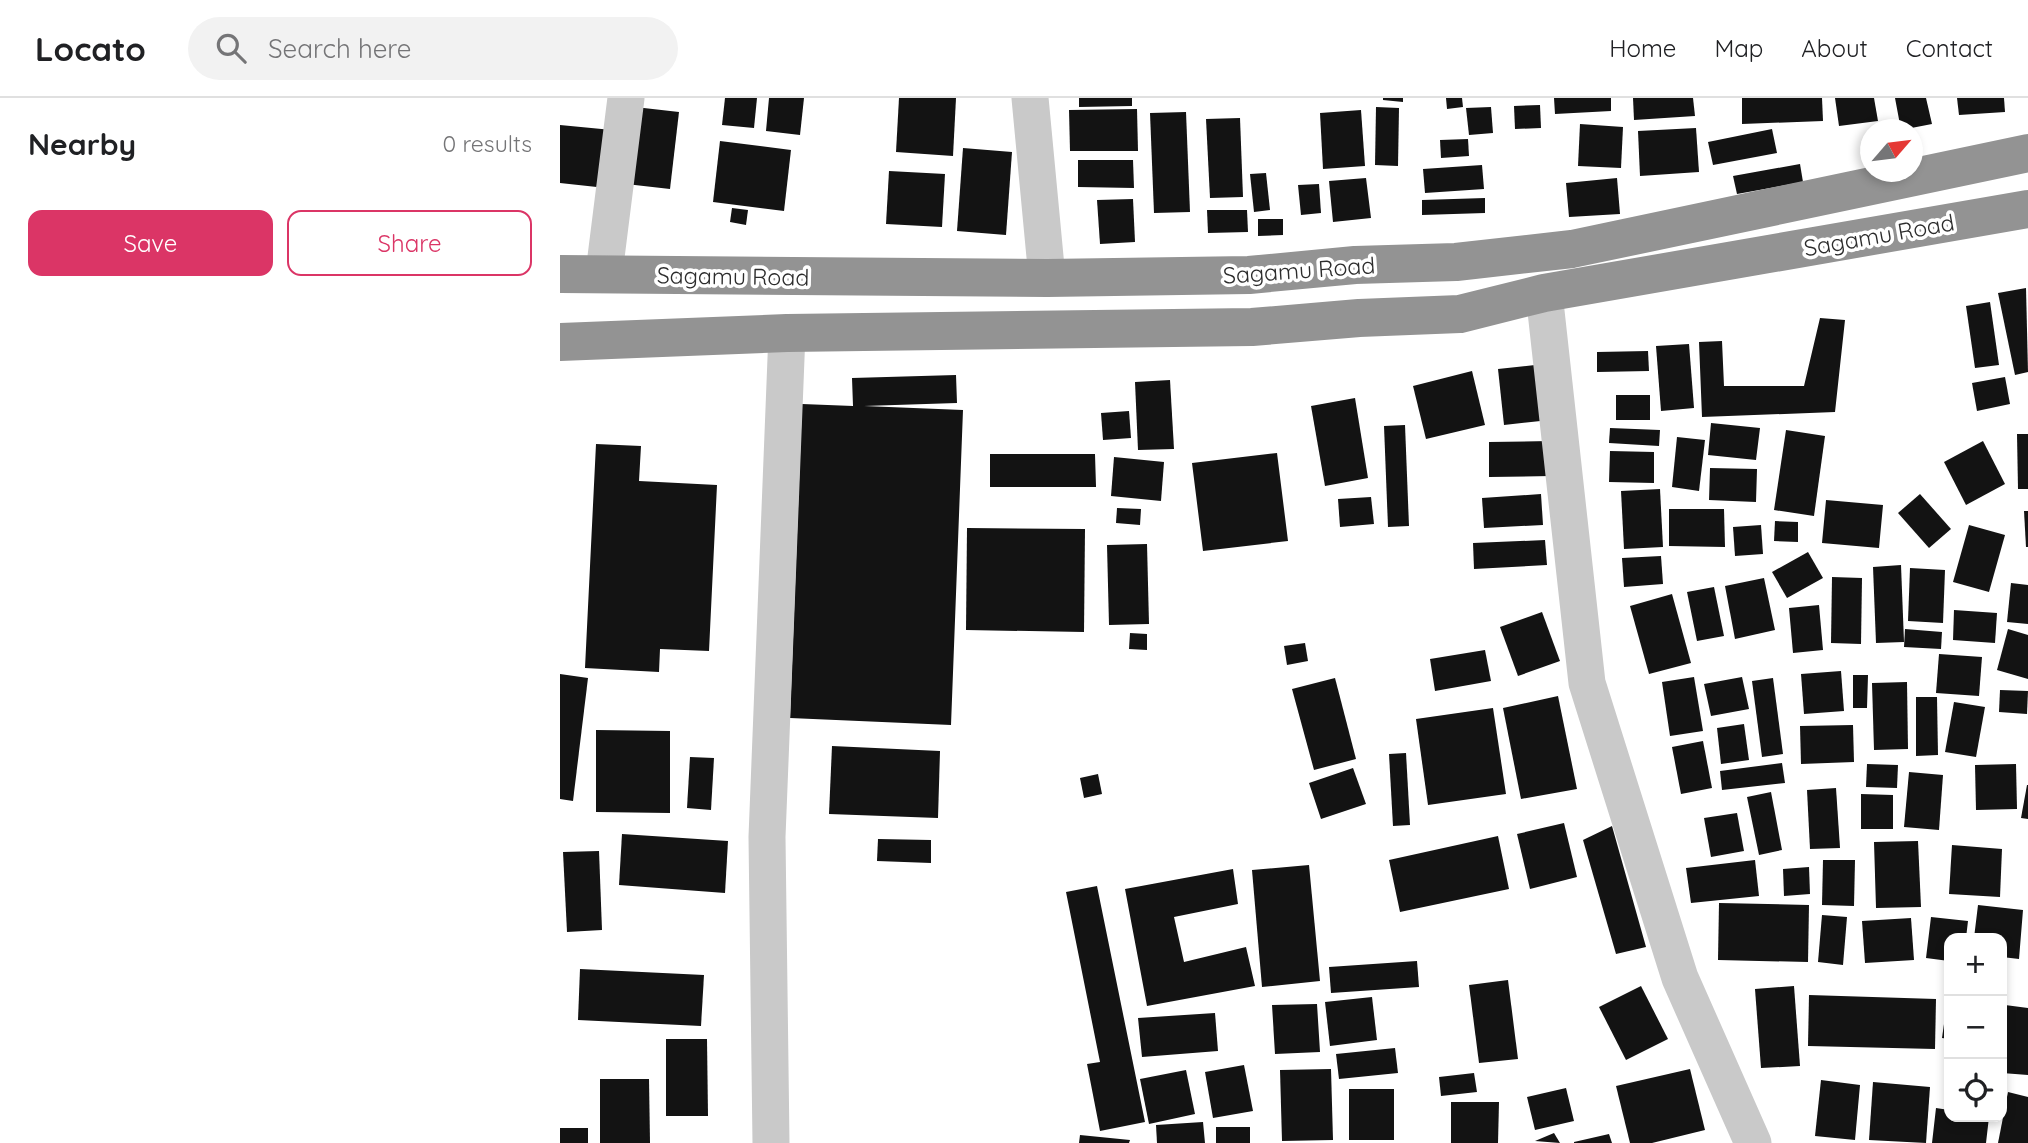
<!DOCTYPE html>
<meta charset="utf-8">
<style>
body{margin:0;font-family:Quicksand,sans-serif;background:#f2f2f2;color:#202124}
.controls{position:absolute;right:21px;bottom:21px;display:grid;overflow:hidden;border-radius:14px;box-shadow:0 4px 10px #0003}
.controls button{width:63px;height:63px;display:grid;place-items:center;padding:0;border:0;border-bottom:2px solid #e0e0e0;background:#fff;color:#202124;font:35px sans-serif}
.compass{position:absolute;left:1300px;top:21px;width:63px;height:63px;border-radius:50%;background:#fff;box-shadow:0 4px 10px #0003;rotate:62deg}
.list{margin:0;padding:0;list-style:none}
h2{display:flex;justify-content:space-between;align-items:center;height:91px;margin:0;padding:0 28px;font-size:30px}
h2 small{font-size:23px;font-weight:400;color:#757577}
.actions{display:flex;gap:14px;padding:21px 28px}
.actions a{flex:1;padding:16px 0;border:2px solid #db3566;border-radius:14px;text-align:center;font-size:24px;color:#db3566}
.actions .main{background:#db3566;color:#fff}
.icon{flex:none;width:38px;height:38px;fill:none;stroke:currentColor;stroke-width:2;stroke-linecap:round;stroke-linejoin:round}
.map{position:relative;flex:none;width:1468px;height:1045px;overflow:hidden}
header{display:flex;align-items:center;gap:42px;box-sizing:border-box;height:98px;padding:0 35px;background:#fff;border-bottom:2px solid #e0e0e0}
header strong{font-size:33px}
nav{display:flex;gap:38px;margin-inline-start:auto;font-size:24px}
.search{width:490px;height:63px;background:#f2f2f2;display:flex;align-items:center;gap:18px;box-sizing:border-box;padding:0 24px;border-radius:38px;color:#757577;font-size:26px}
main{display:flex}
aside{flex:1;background:#fff}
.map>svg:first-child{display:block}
.building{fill:#131313}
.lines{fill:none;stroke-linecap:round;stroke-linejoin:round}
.minor{stroke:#c9c9c9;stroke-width:37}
.highway{stroke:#939393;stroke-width:38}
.labels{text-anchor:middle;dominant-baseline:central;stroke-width:7;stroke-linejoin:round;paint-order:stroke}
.street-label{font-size:23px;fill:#2c2c2c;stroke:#fff}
</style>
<header>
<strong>Locato</strong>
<div class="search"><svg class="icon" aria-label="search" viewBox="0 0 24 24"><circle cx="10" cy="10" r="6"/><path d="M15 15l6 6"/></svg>Search here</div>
<nav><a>Home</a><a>Map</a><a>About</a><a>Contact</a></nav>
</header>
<main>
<aside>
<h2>Nearby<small>0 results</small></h2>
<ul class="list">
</ul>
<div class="actions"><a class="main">Save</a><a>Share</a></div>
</aside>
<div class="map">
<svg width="1468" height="1045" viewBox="0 0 1468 1045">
<rect width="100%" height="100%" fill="#fff"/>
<g class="building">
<path d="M165,0H197L194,30L162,27Z"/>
<path d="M209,0H244L240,37L206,33Z"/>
<path d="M339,0H396L393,58L336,54Z"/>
<path d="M519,0H572V8L519,9Z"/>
<path d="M823,0H843V4L823,2Z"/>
<path d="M886,0H902L903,9L887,11Z"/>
<path d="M994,0H1051V13L995,16Z"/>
<path d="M1073,0H1133L1135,18L1074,22Z"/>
<path d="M1182,0H1262L1263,23L1182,26Z"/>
<path d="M1275,0H1314L1318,23L1279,28Z"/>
<path d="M1335,0H1366L1372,26L1341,32Z"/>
<path d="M1397,0H1444L1445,14L1399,17Z"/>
<path d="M980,7L981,30L955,31L954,8Z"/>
<path d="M75,9L119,14L110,91L66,86Z"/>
<path d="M816,9L839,10L838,68L815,67Z"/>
<path d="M931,9L933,35L909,37L906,10Z"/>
<path d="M577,11L578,53H510L509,12Z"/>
<path d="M801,12L805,68L763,71L760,15Z"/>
<path d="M626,14L630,114L594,115L590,15Z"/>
<path d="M680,20L683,99L650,100L646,21Z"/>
<path d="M1020,26L1063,29L1061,70L1018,68Z"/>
<path d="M0,27L52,32L46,90L0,85Z"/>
<path d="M1136,30L1139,74L1080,78L1078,33Z"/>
<path d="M1212,31L1217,55L1153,67L1148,44Z"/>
<path d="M908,41L909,58L881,60L880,42Z"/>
<path d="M160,43L231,52L224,113L153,104Z"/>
<path d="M403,50L452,54L446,137L397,133Z"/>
<path d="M518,62H573L574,90L518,89Z"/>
<path d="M1240,66L1243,84L1177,96L1173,78Z"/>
<path d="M922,67L924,91L865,95L863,71Z"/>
<path d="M329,73L385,76L382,129L326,126Z"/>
<path d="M706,75L710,112L694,114L690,76Z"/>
<path d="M806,80L811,120L773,124L769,83Z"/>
<path d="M1057,80L1060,116L1009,119L1006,85Z"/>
<path d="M759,86L761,115L741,117L738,87Z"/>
<path d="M925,100V115L862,117V102Z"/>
<path d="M573,101L575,144L540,146L537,102Z"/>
<path d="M172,110L188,112L186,127L170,124Z"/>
<path d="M647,112H687L688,134L648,135Z"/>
<path d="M698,121H723V137L698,138Z"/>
<path d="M1466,190L1468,274L1455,277L1438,195Z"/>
<path d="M1430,204L1439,267L1415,270L1406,208Z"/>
<path d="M1260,220L1285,222L1275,314L1142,319L1139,244L1162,243L1164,288H1244Z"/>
<path d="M1129,246L1134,310L1101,313L1096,248Z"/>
<path d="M1088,253L1089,273L1037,274V254Z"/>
<path d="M984,266L990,322L944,327L938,271Z"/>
<path d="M912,273L925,327L866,341L853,288Z"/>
<path d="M396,277L397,305L304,308L403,312L391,627L230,620L242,306L293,308L292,280Z"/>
<path d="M1445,279L1450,306L1417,313L1412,285Z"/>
<path d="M610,282L614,351L578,352L575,284Z"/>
<rect x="1056" y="297" width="34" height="25"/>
<path d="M795,300L808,380L765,388L751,308Z"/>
<path d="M569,313L571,340L543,342L541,315Z"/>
<path d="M1151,325L1200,330L1196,362L1148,357Z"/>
<path d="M845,327L849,428L828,429L824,328Z"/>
<path d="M1050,330L1100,332L1099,348L1049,345Z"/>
<path d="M1226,332L1265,338L1254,418L1214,412Z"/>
<path d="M1457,336H1468V391H1458Z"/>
<path d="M1117,339L1145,342L1139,393L1112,389Z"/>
<path d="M990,343L991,378L929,379V344Z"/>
<path d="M1423,343L1445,386L1406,407L1384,364Z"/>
<path d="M36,346L81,348L79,383L157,387L149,553L100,551L99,574L25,570Z"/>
<path d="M1050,353L1094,354V385L1049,384Z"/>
<path d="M717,355L728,443L643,453L632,365Z"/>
<path d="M430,356H535L536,389H430Z"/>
<path d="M554,359L604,364L601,403L551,398Z"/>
<path d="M1150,370L1197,371L1196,404L1149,402Z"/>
<path d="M1100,391L1103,449L1064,451L1061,393Z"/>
<path d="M981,396L983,427L924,430L922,400Z"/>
<path d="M1360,396L1391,431L1369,450L1338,415Z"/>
<path d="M811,399L814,426L780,429L778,401Z"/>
<path d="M1266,402L1323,407L1319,450L1262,445Z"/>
<path d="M557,410L581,411L580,427L556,425Z"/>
<path d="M1109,411H1164L1165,449L1109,448Z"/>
<path d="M1464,413H1468V449H1466Z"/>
<path d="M1215,423L1238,424V444L1214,443Z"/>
<path d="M1201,427L1203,456L1175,458L1173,429Z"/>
<path d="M1409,427L1445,437L1429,494L1393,484Z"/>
<path d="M407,430L525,431L524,534L406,532Z"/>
<path d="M985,442L987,467L914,471L913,445Z"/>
<path d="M587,446L589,526L549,527L547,447Z"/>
<path d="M1248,454L1263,480L1227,500L1212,474Z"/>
<path d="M1101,458L1103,486L1064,489L1062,460Z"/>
<path d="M1341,467L1344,544L1316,545L1313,469Z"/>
<path d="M1350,470L1385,472L1383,525L1348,523Z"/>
<path d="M1272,479L1302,480L1301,546L1271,545Z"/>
<path d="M1204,480L1215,532L1175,541L1165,488Z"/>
<path d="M1451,485L1468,487V526L1447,524Z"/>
<path d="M1154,489L1164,538L1137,543L1127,494Z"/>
<path d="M1112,496L1131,565L1089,576L1070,508Z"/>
<path d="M1259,507L1263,552L1233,555L1229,510Z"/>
<path d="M1394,512L1437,515L1435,545L1393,542Z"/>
<path d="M982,514L1000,563L958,578L940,529Z"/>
<path d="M1345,531L1382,534L1381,551L1344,549Z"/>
<path d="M1448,531L1468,537V581L1437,572Z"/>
<path d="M570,535L587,536V552L569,551Z"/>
<path d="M745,545L748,563L727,567L724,548Z"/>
<path d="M925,552L931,583L875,593L870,561Z"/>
<path d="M1379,556L1422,559L1419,598L1376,595Z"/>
<path d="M1281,573L1284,613L1244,616L1241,576Z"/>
<path d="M0,576L28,580L13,703L0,701Z"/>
<path d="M1293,577H1308L1307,610H1293Z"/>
<path d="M1134,579L1143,633L1110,638L1102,584Z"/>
<path d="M1182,579L1189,611L1151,618L1144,586Z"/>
<path d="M775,580L796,661L754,672L732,591Z"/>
<path d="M1213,580L1223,656L1202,659L1192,583Z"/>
<path d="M1347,584L1348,651L1314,652L1312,585Z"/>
<path d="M1440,592L1468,593L1467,616L1439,614Z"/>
<path d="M998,598L1017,691L961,701L943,610Z"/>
<path d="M1356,599H1377L1378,657L1356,658Z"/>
<path d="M1394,604L1425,609L1416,659L1385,654Z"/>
<path d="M933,610L946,696L868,707L856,621Z"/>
<path d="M1184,626L1189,662L1161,666L1157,630Z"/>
<path d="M1293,627L1294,664L1241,666L1240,628Z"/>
<path d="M36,632L110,633V715L36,714Z"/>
<path d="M1143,643L1152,690L1121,696L1112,649Z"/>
<path d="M272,648L380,653L378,720L269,716Z"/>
<path d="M846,655L850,727L833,728L829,656Z"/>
<path d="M130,659L154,660L151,712L127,710Z"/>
<path d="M1222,665L1225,685L1162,692L1160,673Z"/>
<path d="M1307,666L1338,667L1337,690L1306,689Z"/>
<path d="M1456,666L1457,711L1416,712L1415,667Z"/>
<path d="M793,670L806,706L761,721L749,685Z"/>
<path d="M1349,674L1383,677L1379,732L1344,729Z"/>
<path d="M538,676L542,696L524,700L520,680Z"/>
<path d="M1467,687H1468V721L1461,720Z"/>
<path d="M1276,690L1280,750L1250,751L1247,692Z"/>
<path d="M1211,694L1222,752L1199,757L1187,699Z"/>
<path d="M1301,696L1333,697V731H1301Z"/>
<path d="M1177,715L1184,753L1151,759L1144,720Z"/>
<path d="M1004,725L1017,779L970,791L957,736Z"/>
<path d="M1052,728L1086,849L1056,856L1023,742Z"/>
<path d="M62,736L168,743L165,795L59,787Z"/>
<path d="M938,738L949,791L840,814L829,762Z"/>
<path d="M318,741L371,742V765L317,763Z"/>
<path d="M1358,743L1361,809L1316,810L1314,744Z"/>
<path d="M1392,747L1442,751L1440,799L1389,796Z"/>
<path d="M39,753L42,832L7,834L3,754Z"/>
<path d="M1195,762L1199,798L1131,805L1126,770Z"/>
<path d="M1263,762H1295L1294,808L1262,807Z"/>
<path d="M749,767L760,883L702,889L692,772Z"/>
<path d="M1249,769L1250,796L1224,798L1223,771Z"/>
<path d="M673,771L678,806L614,819L624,864L686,849L695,888L587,908L565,791Z"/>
<path d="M537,788L585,1024L540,1033L527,966L540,964L506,794Z"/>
<path d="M1159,805L1249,807L1248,864L1158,862Z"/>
<path d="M1418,807L1463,812L1459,861L1442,859V840H1414Z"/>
<path d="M1262,817L1287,819L1283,867L1258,864Z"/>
<path d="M1371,819L1408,823L1406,840H1389V863L1366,860Z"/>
<path d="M1351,820L1354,862L1305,865L1302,823Z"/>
<path d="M857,863L859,889L771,895L769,869Z"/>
<path d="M20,871L144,877L141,928L18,922Z"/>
<path d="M948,882L958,961L919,965L909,887Z"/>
<path d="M1081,888L1108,941L1066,962L1039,909Z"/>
<path d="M1234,888L1240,968L1201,970L1195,891Z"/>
<path d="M1249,897L1376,901L1375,951L1248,948Z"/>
<path d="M1388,898H1389V941L1382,940Z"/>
<path d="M812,899L817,942L770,948L765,904Z"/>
<path d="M757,906L760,954L715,956L712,907Z"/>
<path d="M1445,907L1468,910V977L1442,975Z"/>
<path d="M655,915L658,953L582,959L578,920Z"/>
<path d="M106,941H147L148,1018H106Z"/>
<path d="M835,950L838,975L779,981L776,956Z"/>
<path d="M684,967L693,1013L653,1020L645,974Z"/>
<path d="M771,971L773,1042L722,1043L720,972Z"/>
<path d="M1130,971L1145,1032L1092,1045H1070L1056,988Z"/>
<path d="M626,972L635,1016L589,1026L580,981Z"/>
<path d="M914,975L917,994L881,998L879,979Z"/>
<path d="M40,981H89L90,1045H40Z"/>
<path d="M1261,982L1300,987L1295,1042L1255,1038Z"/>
<path d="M1313,984L1370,989L1366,1045L1309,1042Z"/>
<path d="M1006,990L1014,1023L975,1032L967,999Z"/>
<rect x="789" y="991" width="45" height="51"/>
<path d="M1448,994L1468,999V1045H1438Z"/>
<path d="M891,1004H939L938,1045H891Z"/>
<path d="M1376,1010L1389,1012V1019H1429L1426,1045H1372Z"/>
<path d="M643,1024L645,1045H597L596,1027Z"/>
<rect x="656" y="1029" width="34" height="16"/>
<rect x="0" y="1030" width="28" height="15"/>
<path d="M994,1035L1000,1045L975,1043Z"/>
<path d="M1049,1036L1052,1045H1014V1044Z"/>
<path d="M520,1037L570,1042L569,1045H519Z"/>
</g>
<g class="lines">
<g class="minor">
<path d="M470,0L487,180"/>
<path d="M44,175L66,0"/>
<path d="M984,195L1027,585L1120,880L1193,1045"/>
<path d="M211,1045L207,739L227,235"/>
</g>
<g class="highway">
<path d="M0,176L487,180L689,177L795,167L896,164L1012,151L1468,55"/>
<path d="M0,244L227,235L692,229L799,220L900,216L984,195L1468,111"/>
</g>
</g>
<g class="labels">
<g class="street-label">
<text transform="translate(1319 137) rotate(-10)">Sagamu Road</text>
<text transform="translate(739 172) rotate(-4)">Sagamu Road</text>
<text transform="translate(173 178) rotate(1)">Sagamu Road</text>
</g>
</g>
</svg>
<div class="controls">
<button>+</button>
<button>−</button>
<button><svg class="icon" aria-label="locate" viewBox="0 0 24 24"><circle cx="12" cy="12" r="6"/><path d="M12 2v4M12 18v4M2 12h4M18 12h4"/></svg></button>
</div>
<svg class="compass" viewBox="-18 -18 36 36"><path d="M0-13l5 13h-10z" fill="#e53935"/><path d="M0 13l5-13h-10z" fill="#757577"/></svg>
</div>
</main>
